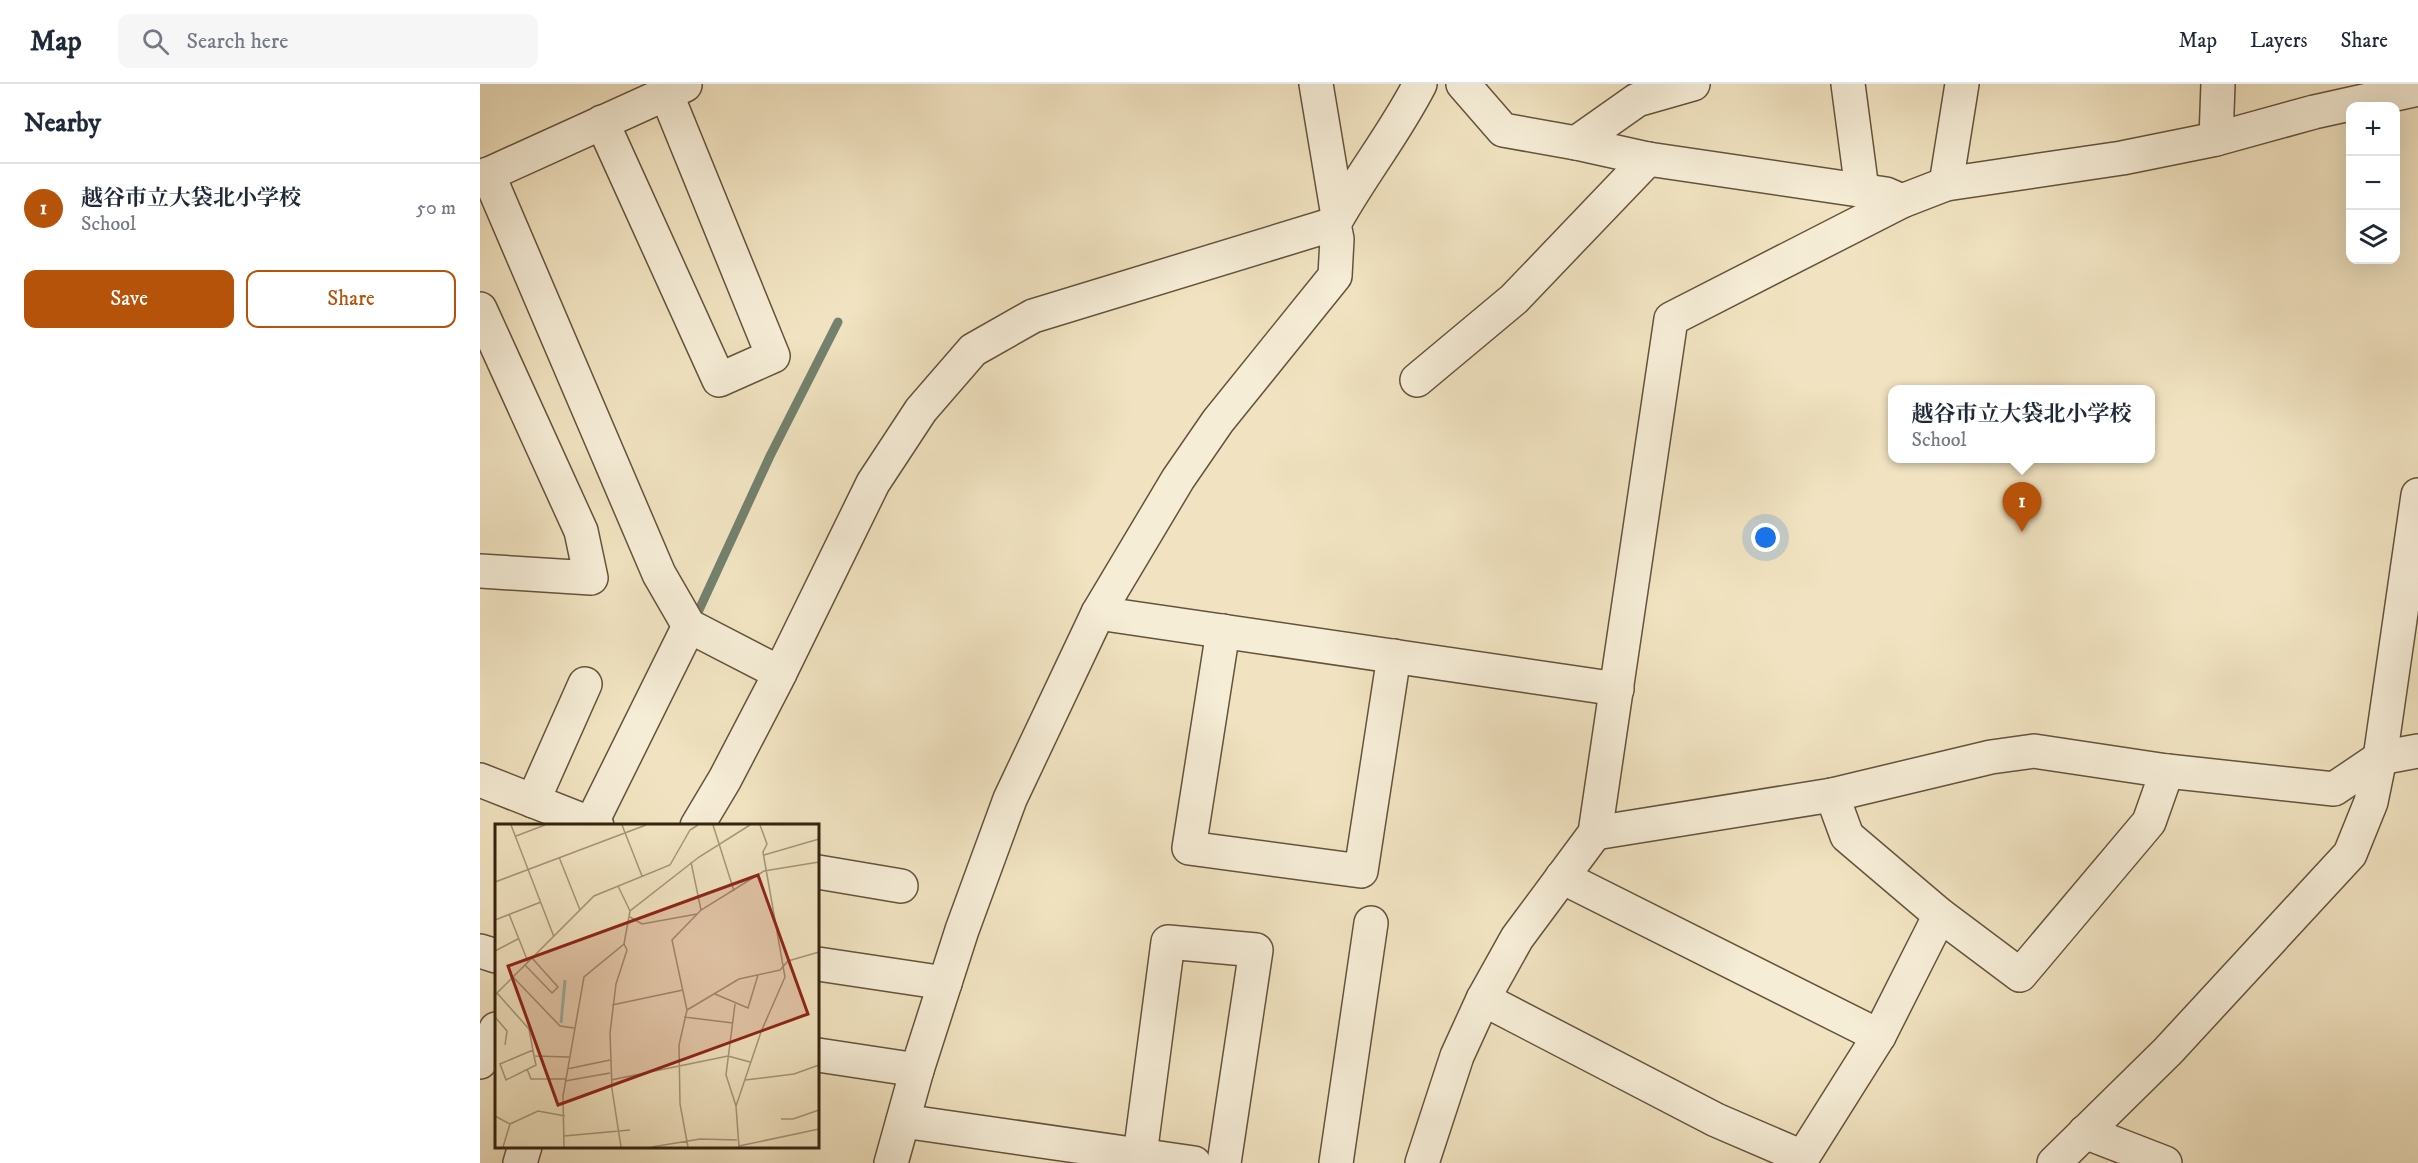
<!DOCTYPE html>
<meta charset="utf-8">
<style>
body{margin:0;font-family:"IM FELL DW Pica","Noto Serif JP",serif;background:#f6f6f7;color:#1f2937}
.controls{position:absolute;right:18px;top:18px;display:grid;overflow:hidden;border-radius:12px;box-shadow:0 6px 24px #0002}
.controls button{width:54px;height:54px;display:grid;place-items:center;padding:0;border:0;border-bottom:2px solid #e0e1e3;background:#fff;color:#1f2937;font:30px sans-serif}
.you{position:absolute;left:1286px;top:454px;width:21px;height:21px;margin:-15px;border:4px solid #fff;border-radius:50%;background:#1a73e8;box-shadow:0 0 0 9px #1a73e833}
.badge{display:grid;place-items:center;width:39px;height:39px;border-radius:50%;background:#b45309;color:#fff;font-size:20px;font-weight:700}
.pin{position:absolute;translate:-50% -50px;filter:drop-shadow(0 2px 3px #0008)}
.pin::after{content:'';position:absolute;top:32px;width:21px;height:18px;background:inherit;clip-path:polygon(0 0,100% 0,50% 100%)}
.popup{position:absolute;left:1408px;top:301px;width:267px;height:78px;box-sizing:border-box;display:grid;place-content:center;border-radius:12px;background:#fff;filter:drop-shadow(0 2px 4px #0005);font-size:20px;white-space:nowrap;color:#747a83}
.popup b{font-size:22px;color:#1f2937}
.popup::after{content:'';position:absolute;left:50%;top:100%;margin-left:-12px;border:12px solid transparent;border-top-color:#fff}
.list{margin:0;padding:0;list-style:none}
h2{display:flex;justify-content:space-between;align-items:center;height:78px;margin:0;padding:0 24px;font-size:26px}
h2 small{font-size:20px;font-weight:400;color:#747a83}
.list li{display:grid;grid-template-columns:39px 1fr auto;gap:18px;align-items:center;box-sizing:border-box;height:90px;padding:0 24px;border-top:2px solid #e0e1e3}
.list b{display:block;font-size:22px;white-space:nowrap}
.list p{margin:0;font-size:20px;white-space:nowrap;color:#747a83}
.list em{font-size:20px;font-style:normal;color:#747a83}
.actions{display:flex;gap:12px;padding:18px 24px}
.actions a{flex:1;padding:14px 0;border:2px solid #b45309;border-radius:12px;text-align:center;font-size:21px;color:#b45309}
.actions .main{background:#b45309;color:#fff}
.icon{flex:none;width:33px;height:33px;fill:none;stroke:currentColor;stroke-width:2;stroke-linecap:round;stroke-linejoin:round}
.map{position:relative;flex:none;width:1938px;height:1079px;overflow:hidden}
header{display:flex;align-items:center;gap:36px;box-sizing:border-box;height:84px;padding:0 30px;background:#fff;border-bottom:2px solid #e0e1e3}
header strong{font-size:28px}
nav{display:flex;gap:33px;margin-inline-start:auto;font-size:21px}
.search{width:420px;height:54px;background:#f6f6f7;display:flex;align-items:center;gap:15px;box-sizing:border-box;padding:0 21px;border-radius:12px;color:#747a83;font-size:22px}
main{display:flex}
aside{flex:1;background:#fff}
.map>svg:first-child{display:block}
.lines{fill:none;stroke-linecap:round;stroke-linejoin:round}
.stream{stroke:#73816e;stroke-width:9}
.minor-casing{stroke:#64533c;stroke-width:36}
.minor{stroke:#f6edd7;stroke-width:33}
.inset-river{fill:none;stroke:#9cbfad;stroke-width:3}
.inset-road{fill:none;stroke:#a6967a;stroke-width:1.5}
.view{fill:#8f2418;fill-opacity:0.15;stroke:#8f2418;stroke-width:3}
.inset-edge{fill:none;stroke:#35230f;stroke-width:3}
</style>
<header>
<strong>Map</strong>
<div class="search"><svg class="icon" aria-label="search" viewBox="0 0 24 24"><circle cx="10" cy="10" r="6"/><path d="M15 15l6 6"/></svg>Search here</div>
<nav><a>Map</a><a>Layers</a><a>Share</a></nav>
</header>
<main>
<aside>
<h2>Nearby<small></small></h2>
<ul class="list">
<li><span class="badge">1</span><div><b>越谷市立大袋北小学校</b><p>School</p></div><em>50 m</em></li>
</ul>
<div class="actions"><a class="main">Save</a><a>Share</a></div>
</aside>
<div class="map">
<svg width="1938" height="1079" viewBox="0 0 1938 1079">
<rect width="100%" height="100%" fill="#f1e3c1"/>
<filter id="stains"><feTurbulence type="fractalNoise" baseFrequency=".00333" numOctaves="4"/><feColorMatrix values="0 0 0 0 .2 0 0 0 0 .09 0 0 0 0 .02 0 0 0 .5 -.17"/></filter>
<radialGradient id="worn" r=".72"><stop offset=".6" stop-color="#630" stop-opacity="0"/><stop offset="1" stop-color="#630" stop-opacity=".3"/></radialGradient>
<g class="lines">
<path class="stream" d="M219,526L290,372L358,238"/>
<defs>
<g id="minor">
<path d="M836,0L858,132"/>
<path d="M983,0L1023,46L1096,59L1168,75L1406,110L1422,117"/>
<path d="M1368,0L1382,106"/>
<path d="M122,38L239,296L293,272L186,9"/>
<path d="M1736,55L1738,0"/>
<path d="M1096,59L1157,16L1213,0"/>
<path d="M8,90L179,490L209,542L300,589"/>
<path d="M0,94L205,1"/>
<path d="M1466,100L1482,0"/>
<path d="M0,225L101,447L111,494L0,487"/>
<path d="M937,296L1034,215L1168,75"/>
<path d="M618,529L1137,605"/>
<path d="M743,547L709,764L881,787L914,572"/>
<path d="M0,696L117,742"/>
<path d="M1352,711L1367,752L1460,831L1540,891L1669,738L1687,687"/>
<path d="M53,717L105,600"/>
<path d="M110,742L209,542"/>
<path d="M217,742L245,695L296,597L393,399L441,326L493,266L553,232L854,140C881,91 915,49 940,0"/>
<path d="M1115,749L1352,711L1511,673L1554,667L1687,687L1854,705L1900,674L1938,667"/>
<path d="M338,788L421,802"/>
<path d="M1082,793L1399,952"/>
<path d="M0,867L16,872"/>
<path d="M338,880L465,899"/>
<path d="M1003,915L1236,1036L1322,1073"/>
<path d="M338,971L437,986"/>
<path d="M0,978L16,945"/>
<path d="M423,1037L714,1079"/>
<path d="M1605,1048L1685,1079"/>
<path d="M660,1071L688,858L776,866L744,1079"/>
<path d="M40,1079L45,1062"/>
<path d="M411,1079L437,986L482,846L530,715L618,529L698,395L738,337L855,192L857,155L854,140"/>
<path d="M856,1079L891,839"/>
<path d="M942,1079L977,972L1003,915L1037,854L1115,749L1191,235L1422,117L1466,100L1642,74L1736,55L1834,28L1938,5"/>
<path d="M1319,1079L1399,952L1460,831"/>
<path d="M1574,1079L1688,967L1870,770L1891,718L1900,674L1938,411"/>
</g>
</defs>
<use href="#minor" class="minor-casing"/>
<use href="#minor" class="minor"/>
</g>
<g transform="translate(15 740)">
<rect width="324" height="324" fill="#f1e3c1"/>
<path class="inset-river" d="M66,199L70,156"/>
<path class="inset-road" d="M16,1L59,113M127,1L147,52M218,1L239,67M21,12L50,1M269,31L324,15M64,33L85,86M196,38L206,86M0,58L151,1M123,62L135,87M14,90L33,138M135,93L147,100L202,90M0,96L46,78M0,127L23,115M30,141L57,169L63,163L37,134M18,153L65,202L79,204M2,169L34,205L39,232L74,233M220,170L253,184L263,151M0,171L99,72L175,41L195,6L203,1M240,180L231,251L241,282M117,181L188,166M192,186L244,155L285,146L293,137L324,128M0,193L12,207L10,221M189,193L238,199M38,226L5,240L11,256L41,241L39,232M32,245L36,255H71M72,245L115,236M116,256L233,232L255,238M250,256L299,250L324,241M70,257L115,249M0,292L15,300L8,323M286,295H298L324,286M15,300L43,287L70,292M69,312L135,306M244,322L324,305M69,323L68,272L89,153L129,120L135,87L204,33L255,1M126,323L117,265L115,209L121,160L132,126L129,120M157,323L205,315L242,316M193,323L185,280L184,221L192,186L177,116L206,86L269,47L324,38M244,323L241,282L266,208L290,153L268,28L272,20L265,1"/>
<path class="view" d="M263,51L313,190L63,281L13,142Z"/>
<rect width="324" height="324" class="inset-edge"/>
</g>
<rect width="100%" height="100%" filter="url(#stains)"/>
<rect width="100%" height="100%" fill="url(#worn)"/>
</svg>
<div class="controls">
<button>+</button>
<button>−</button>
<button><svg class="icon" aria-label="layers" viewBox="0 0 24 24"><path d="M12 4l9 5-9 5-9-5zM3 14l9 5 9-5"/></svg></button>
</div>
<div class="you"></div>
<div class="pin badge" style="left:1542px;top:448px">1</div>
<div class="popup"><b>越谷市立大袋北小学校</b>School</div>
</div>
</main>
